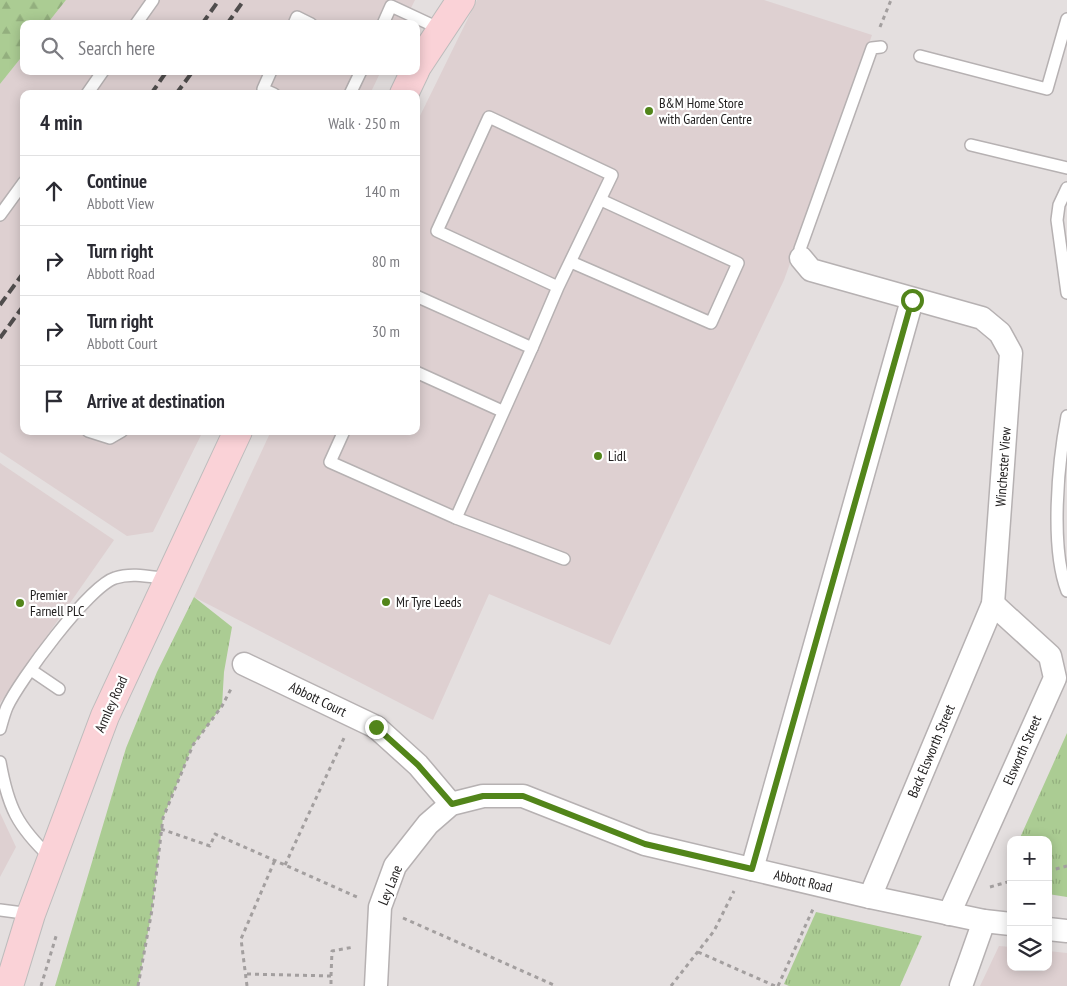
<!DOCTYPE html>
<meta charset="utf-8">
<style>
body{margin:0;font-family:"PT Sans Narrow",sans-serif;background:#f2f2f3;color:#2b2b33}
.controls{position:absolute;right:15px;bottom:15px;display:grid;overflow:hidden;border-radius:10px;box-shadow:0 2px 12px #0003}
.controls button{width:45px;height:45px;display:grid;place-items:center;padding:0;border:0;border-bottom:1px solid #e1e1e2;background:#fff;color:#2b2b33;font:25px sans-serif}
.stop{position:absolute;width:15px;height:15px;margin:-11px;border:4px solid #52851a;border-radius:50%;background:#fff}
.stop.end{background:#52851a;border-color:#fff;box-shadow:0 1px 5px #0008}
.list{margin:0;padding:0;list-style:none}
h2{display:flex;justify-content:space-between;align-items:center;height:65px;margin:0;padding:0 20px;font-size:21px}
h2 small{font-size:16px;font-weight:400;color:#7c7c81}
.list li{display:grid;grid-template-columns:32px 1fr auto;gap:15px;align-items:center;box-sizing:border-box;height:70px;padding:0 20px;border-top:1px solid #e1e1e2}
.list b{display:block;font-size:19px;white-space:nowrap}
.list p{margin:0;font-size:16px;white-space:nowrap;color:#7c7c81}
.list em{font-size:16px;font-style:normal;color:#7c7c81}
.icon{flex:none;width:28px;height:28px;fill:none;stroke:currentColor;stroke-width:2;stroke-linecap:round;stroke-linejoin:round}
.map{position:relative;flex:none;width:1067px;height:986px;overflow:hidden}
.search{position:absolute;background:#fff;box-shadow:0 2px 12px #0003;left:20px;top:20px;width:400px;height:55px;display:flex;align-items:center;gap:12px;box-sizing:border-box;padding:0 18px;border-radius:10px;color:#7c7c81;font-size:19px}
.panel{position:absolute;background:#fff;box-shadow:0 2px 12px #0003;left:20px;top:90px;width:400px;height:345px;border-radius:10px}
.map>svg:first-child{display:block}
.built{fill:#ded0d1}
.grass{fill:url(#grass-tufts)}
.forest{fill:url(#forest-firs)}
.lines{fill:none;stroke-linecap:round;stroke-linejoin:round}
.service-casing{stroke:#b6b1b2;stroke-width:14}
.minor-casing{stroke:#b6b1b2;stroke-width:25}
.primary-casing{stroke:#bdbcbc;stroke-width:30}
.path{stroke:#a39f9f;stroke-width:3;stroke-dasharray:4 4;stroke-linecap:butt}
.service{stroke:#fff;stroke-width:11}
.minor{stroke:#fff;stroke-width:22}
.primary{stroke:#fad2d7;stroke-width:28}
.rail{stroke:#504d4d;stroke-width:4;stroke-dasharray:10 5;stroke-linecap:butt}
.route{stroke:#52851a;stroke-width:6}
.poi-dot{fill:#52851a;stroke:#fff;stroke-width:2}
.labels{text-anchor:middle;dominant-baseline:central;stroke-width:4.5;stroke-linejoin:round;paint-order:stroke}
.poi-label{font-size:14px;fill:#222020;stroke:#fff;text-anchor:start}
.street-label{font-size:14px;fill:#222020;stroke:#fff}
</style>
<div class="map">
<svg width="1067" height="986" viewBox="0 0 1067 986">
<defs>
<pattern id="grass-tufts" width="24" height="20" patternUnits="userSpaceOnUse" patternTransform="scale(1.25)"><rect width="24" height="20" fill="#abcc93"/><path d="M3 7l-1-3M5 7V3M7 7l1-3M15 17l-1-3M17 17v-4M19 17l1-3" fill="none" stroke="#93af7e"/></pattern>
<pattern id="forest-firs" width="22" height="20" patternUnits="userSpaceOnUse" patternTransform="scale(1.25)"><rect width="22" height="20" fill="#abcc93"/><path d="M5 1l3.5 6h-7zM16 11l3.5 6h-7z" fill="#93af7e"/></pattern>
</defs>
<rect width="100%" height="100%" fill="#e4dfdf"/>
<g class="built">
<path d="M66,0H415L403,24H47Z"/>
<path d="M477,0H764L872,35L784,280L610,645L489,594L433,720L194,597L271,431H416V124Z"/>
<path d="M24,54V71H381L370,94H24V431H203L153,532L127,536L0,452V84Z"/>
<path d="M0,463L114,540L0,703Z"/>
<path d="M0,813L16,847L0,877Z"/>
<path d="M999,946L1011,947V967H1048V951L1067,953V986H980Z"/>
</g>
<g class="grass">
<path d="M194,597L232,627L224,672L222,706L193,745L163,818L152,910L138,986H55L126,748L157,672Z"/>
<path d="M1067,733V897L1048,894V840H1019Z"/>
<path d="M816,912L922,936L900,986H789L784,984Z"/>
</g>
<path class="forest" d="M0,0H66L47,24H24V54L0,84Z"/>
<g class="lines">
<defs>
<g id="service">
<path d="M136,24L153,0"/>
<path d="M294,24L297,17L311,24"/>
<path d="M383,24L391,6L434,26"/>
<path d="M920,56L1047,89L1067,19"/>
<path d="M271,71L263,89L274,94"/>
<path d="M87,94L103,71"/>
<path d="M350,94L361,71"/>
<path d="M971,145L1067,168"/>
<path d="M1067,188L1059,205L1057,220L1067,293"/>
<path d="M0,215L24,182"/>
<path d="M801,258L800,249L804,238L872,48L881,47"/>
<path d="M571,262L711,323L738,263L601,200"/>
<path d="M532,348L558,287L612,175L489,117L437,231L558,287"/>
<path d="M416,372L502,411"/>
<path d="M1067,416C1058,462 1050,547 1067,591"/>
<path d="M88,431L110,438L122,431"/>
<path d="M344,431L330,462L456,518L532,348L416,296"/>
<path d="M456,518L564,559"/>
<path d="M31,670L59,689"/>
<path d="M0,729C2,722 4,714 7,707C19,681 89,586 115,578C132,572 151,577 168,579"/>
<path d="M0,762C8,807 17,826 51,858"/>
<path d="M0,910L31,914"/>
</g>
<g id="minor">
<path d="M801,258L811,270L982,318L1000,333L1011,353L993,604L870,897"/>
<path d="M244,664L376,727L418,765L451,804"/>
<path d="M752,869L912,300"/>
<path d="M949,914L1055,678L1050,656L993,604"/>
<path d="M1048,929L1067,931"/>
<path d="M376,986L380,907L395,866L428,824L451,804L483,796H523L645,844L870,897L984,921L1011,924"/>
<path d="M961,986L984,921"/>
</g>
<g id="primary">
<path d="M416,68L461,0"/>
<path d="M404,94L415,71"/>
<path d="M9,986L31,914L105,716L238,431"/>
</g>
</defs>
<use href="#service" class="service-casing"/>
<use href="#minor" class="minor-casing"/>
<use href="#primary" class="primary-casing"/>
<g class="path">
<path d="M880,27L891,0"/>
<path d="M161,829L210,846L215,834L357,897"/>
<path d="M285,865L344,738"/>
<path d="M1048,871L1067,866"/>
<path d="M990,887L1011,881"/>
<path d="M403,918L556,986"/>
<path d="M698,952L775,986"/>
<path d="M247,974L331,976V986"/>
<path d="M331,976L332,951L354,947"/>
<path d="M41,986L57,933"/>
<path d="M138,986L152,910L163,818L193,745L222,706L232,687"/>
<path d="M247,986L241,939L275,860"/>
<path d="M671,986L714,931L734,891"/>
<path d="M778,986L813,909"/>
</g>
<use href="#service" class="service"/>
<use href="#minor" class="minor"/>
<use href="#primary" class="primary"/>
<g class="rail">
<path d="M202,24L219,0"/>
<path d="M227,24L244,0"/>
<path d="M151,94L167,71"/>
<path d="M176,94L193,71"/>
<path d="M0,305L24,272"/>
<path d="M0,338L24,305"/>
</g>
</g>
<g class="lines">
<path class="route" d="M376,727L418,765L452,804L483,796H523L645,844L752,869L912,300"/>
</g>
<g class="poi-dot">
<circle cx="649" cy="111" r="5"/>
<circle cx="598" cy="456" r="5"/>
<circle cx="386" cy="602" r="5"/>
<circle cx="20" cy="603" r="5"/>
</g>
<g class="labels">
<g class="poi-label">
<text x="659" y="103">B&amp;M Home Store<tspan x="659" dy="16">with Garden Centre</tspan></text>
<text x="608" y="456">Lidl</text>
<text x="30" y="595">Premier<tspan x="30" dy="16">Farnell PLC</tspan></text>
<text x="396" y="602">Mr Tyre Leeds</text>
</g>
<g class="street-label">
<text transform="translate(1003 467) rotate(-86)">Winchester View</text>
<text transform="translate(318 699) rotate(26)">Abbott Court</text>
<text transform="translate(111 704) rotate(-66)">Armley Road</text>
<text transform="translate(1022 750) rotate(-66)">Elsworth Street</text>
<text transform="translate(931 751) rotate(-67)">Back Elsworth Street</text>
<text transform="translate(803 881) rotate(13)">Abbott Road</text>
<text transform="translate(390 885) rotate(-68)">Ley Lane</text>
</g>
</g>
</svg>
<div class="controls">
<button>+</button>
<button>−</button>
<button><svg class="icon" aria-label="layers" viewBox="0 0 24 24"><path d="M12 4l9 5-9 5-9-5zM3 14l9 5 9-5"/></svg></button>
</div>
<div class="stop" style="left:912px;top:300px"></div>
<div class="stop end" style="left:376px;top:727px"></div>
<div class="search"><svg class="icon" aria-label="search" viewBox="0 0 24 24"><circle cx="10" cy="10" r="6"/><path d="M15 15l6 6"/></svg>Search here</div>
<section class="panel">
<h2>4 min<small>Walk · 250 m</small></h2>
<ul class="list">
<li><svg class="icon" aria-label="ahead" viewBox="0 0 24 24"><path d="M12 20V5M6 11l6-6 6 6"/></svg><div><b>Continue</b><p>Abbott View</p></div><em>140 m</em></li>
<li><svg class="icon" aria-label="right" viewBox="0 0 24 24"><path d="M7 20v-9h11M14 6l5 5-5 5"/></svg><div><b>Turn right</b><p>Abbott Road</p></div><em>80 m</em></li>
<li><svg class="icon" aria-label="right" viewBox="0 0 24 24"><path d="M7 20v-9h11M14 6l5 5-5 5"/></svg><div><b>Turn right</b><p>Abbott Court</p></div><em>30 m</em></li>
<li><svg class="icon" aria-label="arrive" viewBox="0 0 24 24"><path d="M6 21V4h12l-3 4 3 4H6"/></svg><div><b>Arrive at destination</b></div></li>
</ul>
</section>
</div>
